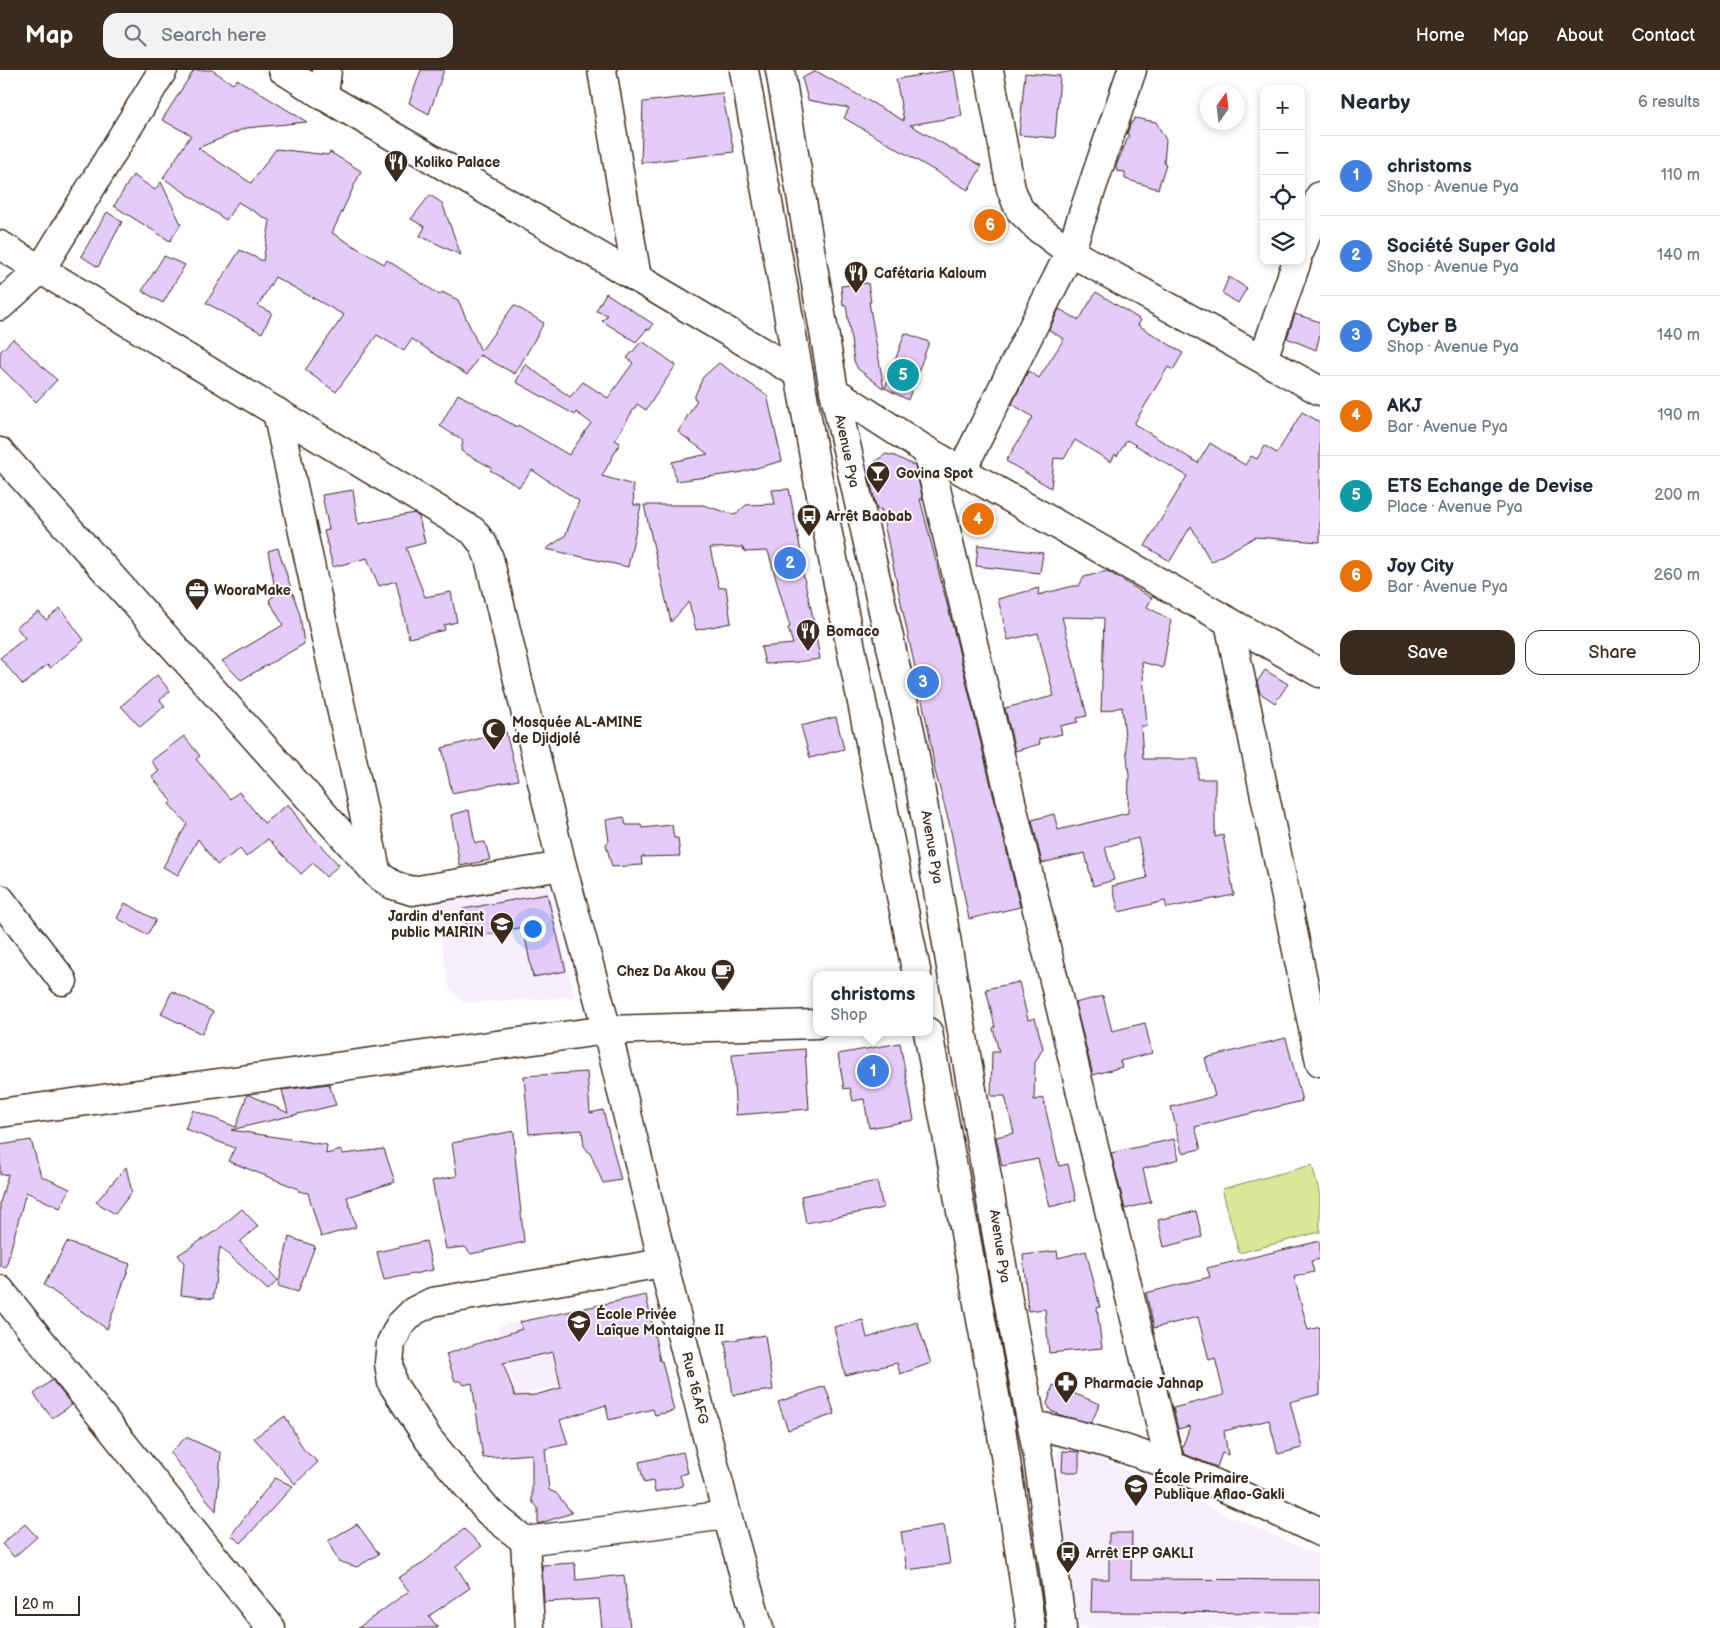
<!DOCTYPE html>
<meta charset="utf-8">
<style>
body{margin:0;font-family:"Balsamiq Sans",sans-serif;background:#f2f2f3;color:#1f2937}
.controls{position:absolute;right:15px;top:15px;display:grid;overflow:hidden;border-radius:10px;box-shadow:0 2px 8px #0003}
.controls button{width:45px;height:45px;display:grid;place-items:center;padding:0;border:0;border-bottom:1px solid #e0e1e3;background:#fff;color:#1f2937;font:25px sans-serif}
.compass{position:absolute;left:1200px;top:15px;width:45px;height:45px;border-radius:50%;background:#fff;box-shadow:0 2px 8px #0003;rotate:14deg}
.scale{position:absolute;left:15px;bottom:12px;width:65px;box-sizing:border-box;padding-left:5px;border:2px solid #3b2a1e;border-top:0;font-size:14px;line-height:18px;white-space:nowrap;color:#3b2a1e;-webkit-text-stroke:4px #fff;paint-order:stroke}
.you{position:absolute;left:532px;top:858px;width:18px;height:18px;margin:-12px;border:4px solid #fff;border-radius:50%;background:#1a73e8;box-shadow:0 0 0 8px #1a73e833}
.badge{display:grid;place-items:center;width:32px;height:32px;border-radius:50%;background:#3b2a1e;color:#fff;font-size:16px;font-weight:700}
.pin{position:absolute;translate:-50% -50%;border:2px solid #fff;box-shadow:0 1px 5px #0006}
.popup{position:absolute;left:813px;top:901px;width:120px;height:65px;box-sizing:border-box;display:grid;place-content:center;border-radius:10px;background:#fff;filter:drop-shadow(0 1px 4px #0005);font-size:16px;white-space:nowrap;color:#747a83}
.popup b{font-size:19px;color:#1f2937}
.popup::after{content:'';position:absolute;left:50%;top:100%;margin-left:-10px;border:10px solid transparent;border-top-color:#fff}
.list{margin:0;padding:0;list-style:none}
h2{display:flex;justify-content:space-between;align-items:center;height:65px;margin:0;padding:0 20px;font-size:21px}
h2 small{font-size:16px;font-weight:400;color:#747a83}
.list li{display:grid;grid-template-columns:32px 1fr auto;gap:15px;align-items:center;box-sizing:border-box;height:80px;padding:0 20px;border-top:1px solid #e0e1e3}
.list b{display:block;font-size:19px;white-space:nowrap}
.list p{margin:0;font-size:16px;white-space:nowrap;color:#747a83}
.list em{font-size:16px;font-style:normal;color:#747a83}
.actions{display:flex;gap:10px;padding:15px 20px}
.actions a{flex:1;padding:11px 0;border:1px solid #3b2a1e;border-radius:15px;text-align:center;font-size:18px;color:#3b2a1e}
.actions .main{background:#3b2a1e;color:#fff}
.icon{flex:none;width:28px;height:28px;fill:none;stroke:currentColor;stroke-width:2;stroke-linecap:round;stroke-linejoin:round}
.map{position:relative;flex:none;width:1320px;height:1558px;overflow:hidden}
header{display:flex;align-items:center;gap:30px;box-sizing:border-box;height:70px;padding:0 25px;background:#3b2a1e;color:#fff}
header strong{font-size:24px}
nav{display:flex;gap:28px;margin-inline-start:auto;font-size:18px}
.search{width:350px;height:45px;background:#f2f2f3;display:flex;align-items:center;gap:12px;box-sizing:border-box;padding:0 18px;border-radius:15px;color:#747a83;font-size:19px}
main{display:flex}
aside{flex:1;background:#fff}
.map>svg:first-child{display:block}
.built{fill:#f7effe}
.green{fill:#dae799;stroke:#8a885c}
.building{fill:#e5cbfa;stroke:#3b2a1e;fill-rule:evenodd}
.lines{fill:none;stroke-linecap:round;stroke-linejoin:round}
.minor-casing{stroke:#3b2a1e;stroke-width:31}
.major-casing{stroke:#3b2a1e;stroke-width:31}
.minor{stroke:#fff;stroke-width:28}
.major{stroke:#fff;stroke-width:28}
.labels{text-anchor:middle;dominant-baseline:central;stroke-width:4;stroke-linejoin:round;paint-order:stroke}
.poi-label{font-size:14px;font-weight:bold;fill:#3b2a1e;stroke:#fff;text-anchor:start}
.street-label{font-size:14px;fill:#3b2a1e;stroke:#fff}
</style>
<header>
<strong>Map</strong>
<div class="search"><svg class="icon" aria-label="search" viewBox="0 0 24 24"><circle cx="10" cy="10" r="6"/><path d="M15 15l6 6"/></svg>Search here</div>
<nav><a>Home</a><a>Map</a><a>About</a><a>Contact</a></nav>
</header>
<main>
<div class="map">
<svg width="1320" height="1558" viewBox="0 0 1320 1558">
<rect width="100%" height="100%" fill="#fff"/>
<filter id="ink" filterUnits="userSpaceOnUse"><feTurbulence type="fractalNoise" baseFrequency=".02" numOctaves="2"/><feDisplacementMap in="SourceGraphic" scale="10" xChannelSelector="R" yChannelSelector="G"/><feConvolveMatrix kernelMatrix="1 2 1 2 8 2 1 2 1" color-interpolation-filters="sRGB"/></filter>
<g filter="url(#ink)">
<g class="built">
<path d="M549,816L575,927L464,933L449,918L435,832Z"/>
<path d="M646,1225L660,1290L516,1326L498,1256Z"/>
<path d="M1063,1372L1320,1486V1558H1077L1056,1388L1059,1378Z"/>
</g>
<path class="green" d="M1312,1095L1320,1125V1162L1239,1183L1222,1119Z"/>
<g class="building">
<path d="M194,0H212L233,14L237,9L307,52L246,58L198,78L251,113L276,79L328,85L330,82L361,101L332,163L384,194L387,190L440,225L442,222L458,230L481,281L514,235L544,253L515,304L480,285L467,305L412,269L404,281L377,265L336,322L305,300L344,245L275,207L258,236L272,243L262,263L206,233L240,180L263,191L270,151L238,132L226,150L163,108L191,65L162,50Z"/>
<path d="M421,0H444L429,44L409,33Z"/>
<path d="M954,0L962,46L910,55L982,96L968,120L844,48L849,38L808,30L802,8L816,1L904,51L896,9Z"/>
<path d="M1025,3L1060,6L1055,68L1019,65Z"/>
<path d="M722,23L734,82L641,93L643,32Z"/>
<path d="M1135,48L1156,52L1166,70L1164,93L1166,94L1158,119L1125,109V102L1117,101L1116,96L1129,65L1127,64L1130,55Z"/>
<path d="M133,105L155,120L161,112L181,154L170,171L114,136Z"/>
<path d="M430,125L442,133L461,185L420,166L425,157L411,149Z"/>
<path d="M107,142L122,152L98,197L81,186Z"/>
<path d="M164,186L185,195L163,233L142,221Z"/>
<path d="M1229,207L1247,218L1238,233L1222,223Z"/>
<path d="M868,213L871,232H869L884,319L858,299L854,291L846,235L843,236L841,216Z"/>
<path d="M1096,222L1141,250L1138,255L1183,283L1173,300L1168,297L1134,354L1198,393L1210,373L1245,395L1251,386L1257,389L1265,376L1277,383L1302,342L1320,352V472L1255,467L1211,492L1191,456L1170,491L1145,476L1187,406L1127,370L1117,386L1115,384L1111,392L1075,370L1064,389L1054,388L1051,418L1006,391L1033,347L1012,334L1028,301L1039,308L1064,269L1049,260L1059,239L1079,250Z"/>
<path d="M606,223L653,254L650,260L647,259L636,272L602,251L608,245L596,241Z"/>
<path d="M1295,244L1320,252V264L1316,280L1287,268Z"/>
<path d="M905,263L929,272L908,330L885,318Z"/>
<path d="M13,269L57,310L36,332L0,297V282Z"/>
<path d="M642,271L676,295L646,340L637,334L615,370L620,373L602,406L633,415L634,435H641L628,497L546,479L565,466L579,431L532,400L519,417L490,400L492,398L461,381L463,371L440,356L458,324L517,357L518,355L569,385L591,353L576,342L575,345L516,312L525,294L570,327L583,312L608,328L633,293L627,288Z"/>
<path d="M719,293L767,325L782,391L738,403L676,411L672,392L708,384L678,362L697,330L694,328L703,307Z"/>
<path d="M886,384L895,386L915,396L923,430L920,429L956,569L1020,837L969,849L949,752L935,701L929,663L881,439L877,440L869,406L871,400L877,390Z"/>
<path d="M789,419L801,482H798L812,543L820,589L798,592L765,594L761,577L793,574L788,558L790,557L768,481L745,482L742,477L710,478L719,518L726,517L731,553L696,560L689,532L671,552L644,435H703L735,445L746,435L775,434L772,420Z"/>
<path d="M353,420L358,454L414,443L419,447L425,473L406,478L425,527L451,522L457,552L444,555L445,560L409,568L396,511L379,516L367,488L333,497L324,461L329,460L322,425Z"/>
<path d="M978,475L1043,483L1040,503L976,496Z"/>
<path d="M278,478L300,545L304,574L241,610L222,591L283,555L269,530L276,524L268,481Z"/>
<path d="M1107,501L1152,528L1147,537L1171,550L1163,598L1142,592L1147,656H1141L1143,689H1198V709H1215V767L1223,765L1234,825L1167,838L1165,831L1119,842L1112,816L1147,808L1138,768L1105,777L1114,810L1093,816L1085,783L1042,793L1032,750L1054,744L1058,760L1128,743L1129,705L1122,637L1101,642L1104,548L1062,547L1087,646L1077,648L1078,652L1060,656L1062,664L1039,669L1040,674L1015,681L1005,638L1054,626L1038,563L1008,570L998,529L1039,518L1038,525L1073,516H1079L1084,507Z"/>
<path d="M60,538L84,570L50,598L47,595L23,615L0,588L25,568L16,557L39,542L46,550Z"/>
<path d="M1265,600L1288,614L1275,633L1260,623L1257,612Z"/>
<path d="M157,605L170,621L160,630L165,636L140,657L121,636Z"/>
<path d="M836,647L844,679L810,688L801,656Z"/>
<path d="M506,662L518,710L452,723L442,678Z"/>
<path d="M184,666L200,686L196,689L230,729L239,722L264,753L288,734L306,760L339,795L326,807L313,793L301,804L268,769L246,787L240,779L217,795L198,769L178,805L163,797L187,754L169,734L172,731L152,707L159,701L151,691Z"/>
<path d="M469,740L475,773L485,772L490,790L460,796L451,745Z"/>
<path d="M624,747L626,755H641L642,758L672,755L674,768H678L680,786L641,787L642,795L612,797L606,774L609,771L606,750Z"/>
<path d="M547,824L566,901L533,907L523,857L469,868L463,839Z"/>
<path d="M125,833L156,850L147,865L117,848Z"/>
<path d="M1019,912L1028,950L1035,948L1043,978L1035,993L1034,1030L1043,1028L1059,1096L1068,1094L1076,1130L1050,1137L1038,1089L1002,1096L996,1067L1014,1063L1005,1026H991L992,982H999L993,958L995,957L986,919Z"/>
<path d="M172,921L213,942L202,964L161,944Z"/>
<path d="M1103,926L1112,961L1145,953L1152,983L1120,991L1122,997L1093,1005L1075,933Z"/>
<path d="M1286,968L1302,1031L1195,1057L1201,1079L1182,1083L1171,1037L1215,1026L1205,988Z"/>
<path d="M900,973L914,1050L869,1058L864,1029L853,1031L850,1018L844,1019L838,984Z"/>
<path d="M805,979L809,1039L736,1045L732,984Z"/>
<path d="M587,1002L590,1043L603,1040L621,1110L603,1113L591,1085L584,1076L582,1060L529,1064L524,1006Z"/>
<path d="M329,1014L336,1035L231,1060L327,1075L326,1084L341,1080L343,1084L384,1079L395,1112L347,1127L356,1157L321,1167L308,1123L298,1121L299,1119L228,1091L235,1078L185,1059L193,1040L236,1057L247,1025H250L288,1043L282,1020Z"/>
<path d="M514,1061L515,1086L524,1172L471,1184L465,1177L446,1179L432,1111L457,1106L452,1073Z"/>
<path d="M1174,1069L1179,1089L1143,1099L1151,1132L1125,1139L1111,1083Z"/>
<path d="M31,1070L41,1106L70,1119L60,1138L26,1122L6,1197L0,1196V1133L8,1104L0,1105V1075Z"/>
<path d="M126,1097L132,1122L115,1144L96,1132Z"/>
<path d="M877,1111L883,1138L806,1153L801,1126Z"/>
<path d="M242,1139L258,1156L240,1172L278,1210L268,1220L220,1177L213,1229L181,1225L184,1193L178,1185L217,1160Z"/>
<path d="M1196,1141L1202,1167L1164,1177L1158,1150Z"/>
<path d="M289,1167L315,1176L298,1222L278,1216Z"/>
<path d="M426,1171L433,1200L384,1210L377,1182Z"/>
<path d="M1320,1171V1189L1311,1191L1314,1202L1294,1207L1308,1260L1320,1257V1324L1290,1332L1302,1378L1278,1384L1269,1350L1224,1361L1228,1385L1222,1383L1217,1397L1184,1384L1182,1378L1190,1356L1178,1359L1173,1338L1224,1325L1215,1288L1209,1290L1198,1247L1154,1258L1146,1223L1210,1207L1207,1198Z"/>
<path d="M67,1172L130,1194L107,1259L44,1215Z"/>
<path d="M1057,1181L1058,1188L1086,1181L1100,1237L1097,1238L1102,1278L1049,1283L1045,1239L1028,1241L1023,1185Z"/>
<path d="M646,1225L660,1291H662L674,1341L655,1345L653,1339L609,1350L606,1335L560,1350L568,1374L545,1379L549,1420L556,1423L572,1443L538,1454V1438L532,1431V1384L483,1388L472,1313L464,1315L461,1311H455L446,1284L522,1259L520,1252ZM553,1282L561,1318L535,1325L515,1326L503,1293Z"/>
<path d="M863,1250L867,1268L917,1252L931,1293L900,1304L897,1293L845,1305L834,1257Z"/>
<path d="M765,1265L773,1320L733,1325L725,1271Z"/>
<path d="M52,1310L72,1335L52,1348L34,1324Z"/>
<path d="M1053,1315L1100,1334L1091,1353L1063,1346L1051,1341L1047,1334Z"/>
<path d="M825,1316L835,1344L788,1360L778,1332Z"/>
<path d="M285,1346L304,1380L318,1392L295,1414L254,1368Z"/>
<path d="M186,1367L221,1383L216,1441L170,1383Z"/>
<path d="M1063,1381L1079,1382V1402H1062Z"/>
<path d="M683,1382L688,1403L680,1405L683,1416L655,1422L653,1411L644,1413L639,1392Z"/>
<path d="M275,1408L293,1416L241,1473L231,1465Z"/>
<path d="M25,1454L37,1467L14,1487L2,1474Z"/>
<path d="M357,1454L379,1484L357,1497L338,1491L328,1471Z"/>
<path d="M944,1455L950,1494L907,1500L901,1462Z"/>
<path d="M464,1459L482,1476L456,1496L470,1518L429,1546L438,1558H358L409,1521L398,1508L420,1495Z"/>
<path d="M1109,1463H1132L1131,1509L1320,1510V1543L1091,1542L1092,1509H1109Z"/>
<path d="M575,1493L576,1510L624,1505L630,1558H602L599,1529L544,1532L542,1495Z"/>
</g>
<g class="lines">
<defs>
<g id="minor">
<path d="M283,0L324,26L637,208L799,304"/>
<path d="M602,0L637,208"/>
<path d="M989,0L1011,119L1019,139L1038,158L1070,182L1320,321"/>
<path d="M324,26L327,0"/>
<path d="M0,175L473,461L483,474L489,488L562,796L607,960L663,1193L727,1445L759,1558"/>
<path d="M1301,179L1320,126"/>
<path d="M0,236L41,199L163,0"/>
<path d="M1263,289L1297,191"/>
<path d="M834,321L927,381L1320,603"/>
<path d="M277,342L377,804"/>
<path d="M927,381L1170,1394"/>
<path d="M0,382L378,805L393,815L412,821L562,796"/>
<path d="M962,400L1070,182L1132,0"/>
<path d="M1229,552L1320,992"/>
<path d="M0,829L63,911"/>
<path d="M0,1043L607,960L817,954"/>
<path d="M663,1193L432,1232L414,1241L400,1255L391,1273L389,1293L392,1313L429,1370L489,1442L525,1471L727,1445"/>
<path d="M0,1220L271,1558"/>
<path d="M1032,1355C1135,1374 1226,1417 1320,1462"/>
<path d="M525,1471L530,1558"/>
</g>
<g id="major">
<path d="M744,0L828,464L917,905"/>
<path d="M780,0L834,321L913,675L1008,1230L1038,1387L1062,1558"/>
<path d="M928,962L1001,1358L1031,1558"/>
</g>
</defs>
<use href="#minor" class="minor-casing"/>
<use href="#major" class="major-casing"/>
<use href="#minor" class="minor"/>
<use href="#major" class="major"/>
</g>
</g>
<defs>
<symbol id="restaurant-pin" viewBox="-11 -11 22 30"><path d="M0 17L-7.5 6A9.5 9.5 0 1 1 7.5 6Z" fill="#3b2a1e" stroke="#fff"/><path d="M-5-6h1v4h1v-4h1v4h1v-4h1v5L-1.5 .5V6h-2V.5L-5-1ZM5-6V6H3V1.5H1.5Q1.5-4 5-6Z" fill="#fff"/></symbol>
<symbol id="bar-pin" viewBox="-11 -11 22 30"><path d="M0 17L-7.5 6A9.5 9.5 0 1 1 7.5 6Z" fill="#3b2a1e" stroke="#fff"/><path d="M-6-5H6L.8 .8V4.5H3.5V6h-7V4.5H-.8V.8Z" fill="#fff"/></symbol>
<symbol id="bus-pin" viewBox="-11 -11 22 30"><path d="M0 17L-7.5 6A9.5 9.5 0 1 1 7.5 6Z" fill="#3b2a1e" stroke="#fff"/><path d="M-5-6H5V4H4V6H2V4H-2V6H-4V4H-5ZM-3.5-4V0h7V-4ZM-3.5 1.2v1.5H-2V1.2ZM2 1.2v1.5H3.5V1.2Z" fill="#fff"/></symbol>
<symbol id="office-pin" viewBox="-11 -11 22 30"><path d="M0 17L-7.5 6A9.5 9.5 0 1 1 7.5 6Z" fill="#3b2a1e" stroke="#fff"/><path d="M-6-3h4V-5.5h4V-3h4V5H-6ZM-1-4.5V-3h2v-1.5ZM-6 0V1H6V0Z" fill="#fff"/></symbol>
<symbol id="mosque-pin" viewBox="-11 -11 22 30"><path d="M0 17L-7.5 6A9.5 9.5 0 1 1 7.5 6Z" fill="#3b2a1e" stroke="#fff"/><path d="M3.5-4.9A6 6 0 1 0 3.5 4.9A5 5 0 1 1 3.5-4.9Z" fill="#fff"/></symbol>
<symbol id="school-pin" viewBox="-11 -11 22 30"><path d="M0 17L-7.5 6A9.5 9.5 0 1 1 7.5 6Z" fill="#3b2a1e" stroke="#fff"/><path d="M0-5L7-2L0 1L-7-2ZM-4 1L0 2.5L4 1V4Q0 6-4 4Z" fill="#fff"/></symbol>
<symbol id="cafe-pin" viewBox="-11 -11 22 30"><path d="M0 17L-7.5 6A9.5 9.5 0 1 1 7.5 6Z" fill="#3b2a1e" stroke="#fff"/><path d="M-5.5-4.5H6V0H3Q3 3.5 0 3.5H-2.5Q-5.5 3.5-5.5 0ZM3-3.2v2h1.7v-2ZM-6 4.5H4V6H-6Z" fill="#fff"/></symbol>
<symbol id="pharmacy-pin" viewBox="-11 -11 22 30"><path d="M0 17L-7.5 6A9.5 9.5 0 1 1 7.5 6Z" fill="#3b2a1e" stroke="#fff"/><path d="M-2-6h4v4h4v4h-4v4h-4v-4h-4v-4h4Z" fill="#fff"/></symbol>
</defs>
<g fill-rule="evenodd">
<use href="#restaurant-pin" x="382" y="78" width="28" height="38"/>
<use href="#restaurant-pin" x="842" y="189" width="28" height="38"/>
<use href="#bar-pin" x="864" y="389" width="28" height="38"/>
<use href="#bus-pin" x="795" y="432" width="28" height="38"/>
<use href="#office-pin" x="183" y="506" width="28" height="38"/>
<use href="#restaurant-pin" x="794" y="547" width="28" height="38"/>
<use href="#mosque-pin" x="480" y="646" width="28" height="38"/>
<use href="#school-pin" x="488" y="840" width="28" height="38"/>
<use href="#cafe-pin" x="709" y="887" width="28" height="38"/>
<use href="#school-pin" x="565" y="1238" width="28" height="38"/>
<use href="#pharmacy-pin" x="1052" y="1299" width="28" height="38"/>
<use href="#school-pin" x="1122" y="1402" width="28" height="38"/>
<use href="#bus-pin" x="1054" y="1469" width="28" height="38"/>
</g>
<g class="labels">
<g class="poi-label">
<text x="414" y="92">Koliko Palace</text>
<text x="874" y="203">Cafétaria Kaloum</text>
<text x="896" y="403">Govina Spot</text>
<text x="826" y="446">Arrêt Baobab</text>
<text x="214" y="520">WooraMake</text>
<text x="826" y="561">Bomaco</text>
<text x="512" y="652">Mosquée AL-AMINE<tspan x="512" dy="16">de Djidjolé</tspan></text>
<text x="484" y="846" text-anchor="end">Jardin d'enfant<tspan x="484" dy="16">public MAIRIN</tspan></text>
<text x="706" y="901" text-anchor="end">Chez Da Akou</text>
<text x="596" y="1244">École Privée<tspan x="596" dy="16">Laîque Montaigne II</tspan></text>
<text x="1084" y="1313">Pharmacie Jahnap</text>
<text x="1154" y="1408">École Primaire<tspan x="1154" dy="16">Publique Aflao-Gakli</tspan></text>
<text x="1086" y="1483">Arrêt EPP GAKLI</text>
</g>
<g class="street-label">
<text transform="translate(847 381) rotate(78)">Avenue Pya</text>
<text transform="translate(932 777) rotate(80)">Avenue Pya</text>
<text transform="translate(1000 1176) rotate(81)">Avenue Pya</text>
<text transform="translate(695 1318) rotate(76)">Rue 16.AFG</text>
</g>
</g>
</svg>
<div class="controls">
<button>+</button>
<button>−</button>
<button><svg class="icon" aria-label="locate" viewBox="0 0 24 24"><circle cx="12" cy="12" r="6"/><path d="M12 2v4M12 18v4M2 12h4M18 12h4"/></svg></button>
<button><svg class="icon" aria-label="layers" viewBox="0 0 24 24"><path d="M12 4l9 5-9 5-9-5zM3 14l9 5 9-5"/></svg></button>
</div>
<svg class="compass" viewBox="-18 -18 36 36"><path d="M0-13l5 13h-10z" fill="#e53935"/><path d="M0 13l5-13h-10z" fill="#747a83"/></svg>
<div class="scale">20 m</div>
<div class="you"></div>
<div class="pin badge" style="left:873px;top:1001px;background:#3f7fe0">1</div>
<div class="popup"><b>christoms</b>Shop</div>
<div class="pin badge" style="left:790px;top:493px;background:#3f7fe0">2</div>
<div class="pin badge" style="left:923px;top:612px;background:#3f7fe0">3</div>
<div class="pin badge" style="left:978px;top:449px;background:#e8710a">4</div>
<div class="pin badge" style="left:903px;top:305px;background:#0f9aa8">5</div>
<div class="pin badge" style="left:990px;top:155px;background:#e8710a">6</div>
</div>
<aside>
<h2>Nearby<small>6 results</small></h2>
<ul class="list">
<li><span class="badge" style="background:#3f7fe0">1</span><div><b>christoms</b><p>Shop · Avenue Pya</p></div><em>110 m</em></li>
<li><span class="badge" style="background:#3f7fe0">2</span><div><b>Société Super Gold</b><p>Shop · Avenue Pya</p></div><em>140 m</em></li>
<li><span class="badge" style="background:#3f7fe0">3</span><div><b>Cyber B</b><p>Shop · Avenue Pya</p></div><em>140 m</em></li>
<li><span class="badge" style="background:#e8710a">4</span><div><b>AKJ</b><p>Bar · Avenue Pya</p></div><em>190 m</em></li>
<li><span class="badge" style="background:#0f9aa8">5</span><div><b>ETS Echange de Devise</b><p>Place · Avenue Pya</p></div><em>200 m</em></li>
<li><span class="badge" style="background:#e8710a">6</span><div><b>Joy City</b><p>Bar · Avenue Pya</p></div><em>260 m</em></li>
</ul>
<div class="actions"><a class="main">Save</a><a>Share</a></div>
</aside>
</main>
